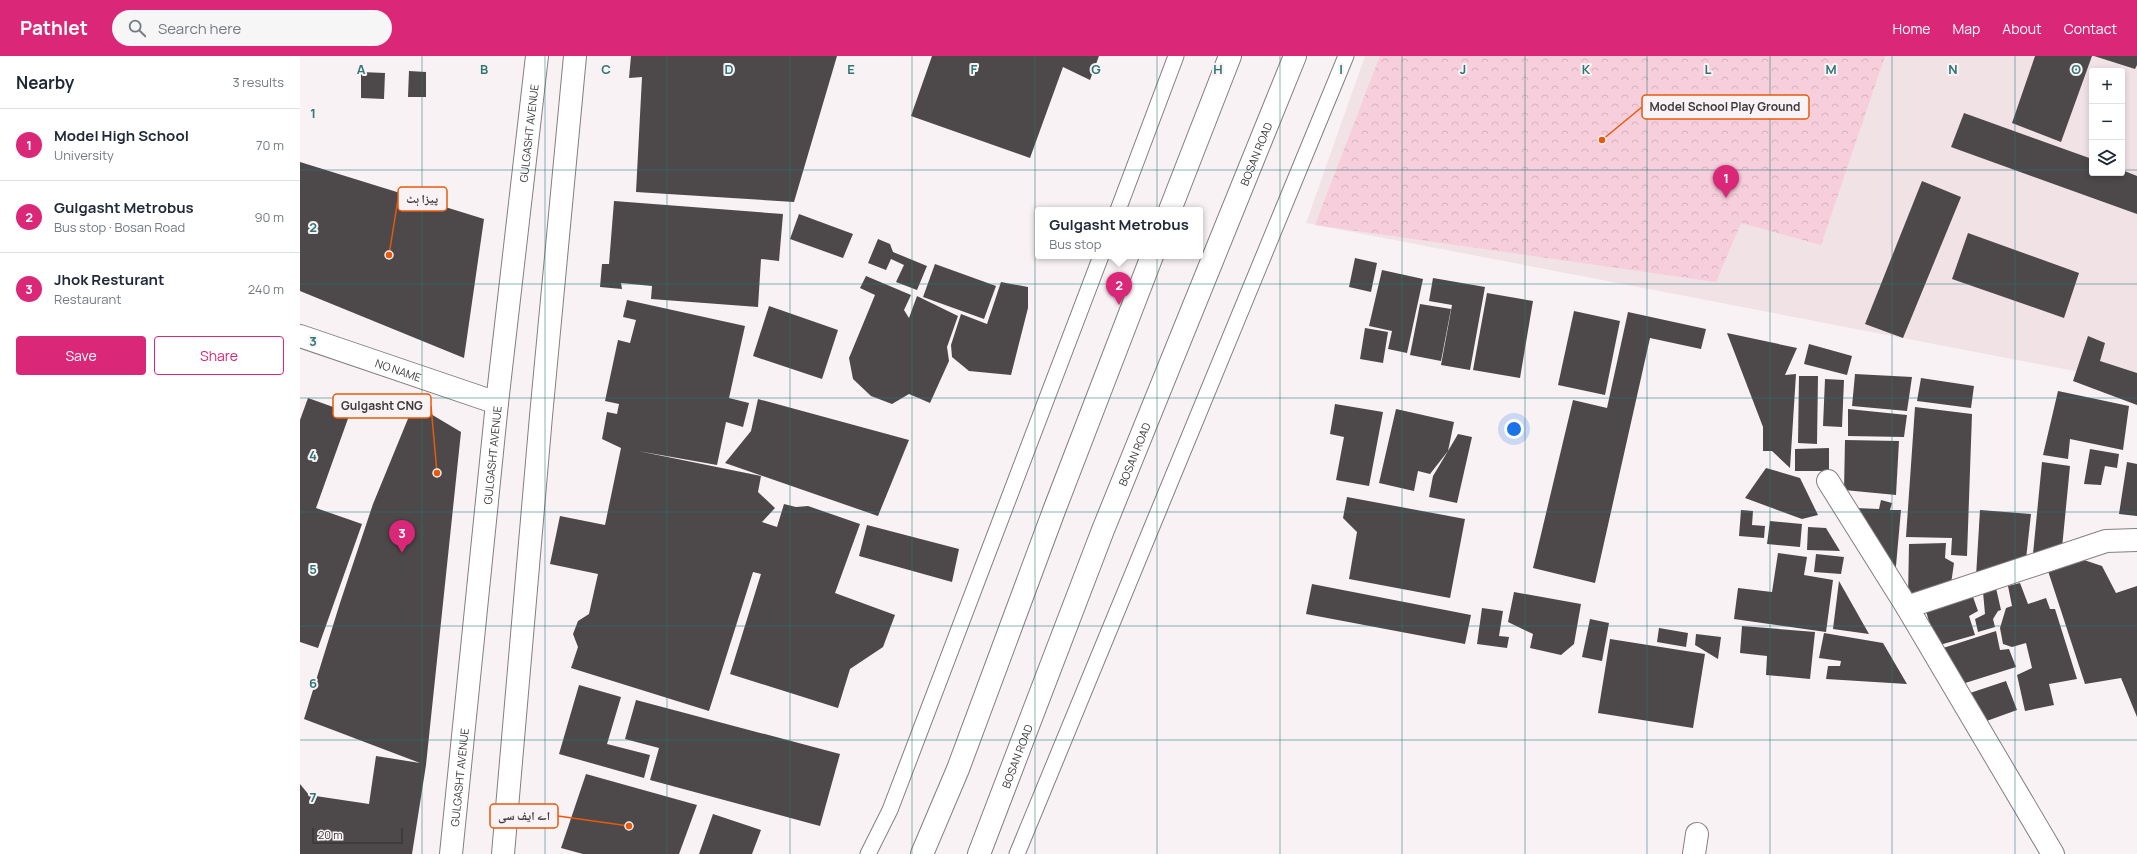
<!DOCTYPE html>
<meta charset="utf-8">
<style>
body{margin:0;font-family:Manrope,"Noto Naskh Arabic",sans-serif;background:#f6f6f7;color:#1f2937}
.controls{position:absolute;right:12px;top:12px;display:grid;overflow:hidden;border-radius:4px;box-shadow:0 2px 6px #0003}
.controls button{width:36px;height:36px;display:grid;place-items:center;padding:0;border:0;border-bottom:1px solid #e0e1e3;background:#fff;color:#1f2937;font:20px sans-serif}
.scale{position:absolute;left:12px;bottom:10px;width:91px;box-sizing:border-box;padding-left:4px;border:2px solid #3e3b3c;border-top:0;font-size:11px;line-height:14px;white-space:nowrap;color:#3e3b3c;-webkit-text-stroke:3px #f9f2f4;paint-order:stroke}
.you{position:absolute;left:1214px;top:373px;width:14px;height:14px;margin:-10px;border:3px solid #fff;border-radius:50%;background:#1a73e8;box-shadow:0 0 0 6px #1a73e833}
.badge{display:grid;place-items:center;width:26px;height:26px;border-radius:50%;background:#db2777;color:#fff;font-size:13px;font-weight:700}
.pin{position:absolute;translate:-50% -33px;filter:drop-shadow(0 1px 2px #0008)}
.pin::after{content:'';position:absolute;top:21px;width:14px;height:12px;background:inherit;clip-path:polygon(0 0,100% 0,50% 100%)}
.popup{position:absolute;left:735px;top:151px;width:168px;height:52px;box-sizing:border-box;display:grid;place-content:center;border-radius:4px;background:#fff;filter:drop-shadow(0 1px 3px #0005);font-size:13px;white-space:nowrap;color:#747a83}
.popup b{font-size:15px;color:#1f2937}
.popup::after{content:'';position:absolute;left:50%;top:100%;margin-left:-8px;border:8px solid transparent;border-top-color:#fff}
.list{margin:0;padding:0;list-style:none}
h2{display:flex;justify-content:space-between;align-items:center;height:52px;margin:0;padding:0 16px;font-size:17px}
h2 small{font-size:13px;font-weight:400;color:#747a83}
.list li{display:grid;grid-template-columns:26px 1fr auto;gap:12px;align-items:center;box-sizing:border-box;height:72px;padding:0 16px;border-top:1px solid #e0e1e3}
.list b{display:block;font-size:15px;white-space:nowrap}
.list p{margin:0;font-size:13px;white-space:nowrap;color:#747a83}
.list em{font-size:13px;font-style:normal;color:#747a83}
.actions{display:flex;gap:8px;padding:12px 16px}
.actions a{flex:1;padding:9px 0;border:1px solid #db2777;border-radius:4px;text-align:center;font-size:14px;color:#db2777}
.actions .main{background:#db2777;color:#fff}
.icon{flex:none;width:22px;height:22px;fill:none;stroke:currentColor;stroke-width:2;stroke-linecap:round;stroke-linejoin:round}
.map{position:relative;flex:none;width:1837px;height:798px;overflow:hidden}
header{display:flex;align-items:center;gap:24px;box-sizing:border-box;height:56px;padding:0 20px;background:#db2777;color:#fff}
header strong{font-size:19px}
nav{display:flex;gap:22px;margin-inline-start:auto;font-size:14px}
.search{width:280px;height:36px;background:#f6f6f7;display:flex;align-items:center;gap:10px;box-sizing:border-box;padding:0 14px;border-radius:22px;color:#747a83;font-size:15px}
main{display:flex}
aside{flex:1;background:#fff}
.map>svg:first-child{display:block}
.built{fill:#f1e2e6;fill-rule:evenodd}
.park{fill:url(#park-crowns)}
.building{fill:#4d484a}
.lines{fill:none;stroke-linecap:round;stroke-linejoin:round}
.lane-casing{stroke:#847e80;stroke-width:17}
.street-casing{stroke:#847e80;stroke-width:24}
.secondary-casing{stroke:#847e80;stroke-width:24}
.primary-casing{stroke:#847e80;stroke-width:24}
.lane{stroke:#fff;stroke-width:15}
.street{stroke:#fff;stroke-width:22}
.secondary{stroke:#fff;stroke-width:22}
.primary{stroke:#fff;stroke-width:22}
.grid{fill:none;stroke:#2e7775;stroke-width:1;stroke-opacity:0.55}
.labels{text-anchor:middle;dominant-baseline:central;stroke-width:4;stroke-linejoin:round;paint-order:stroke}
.street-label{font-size:11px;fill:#3e3b3c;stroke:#f9f2f4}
.grid-label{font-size:13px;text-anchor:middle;font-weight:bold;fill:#2e7775;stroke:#f9f2f4;stroke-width:4;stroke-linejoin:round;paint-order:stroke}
.leader{fill:none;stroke:#e8590c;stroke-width:1.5}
.callout-dot{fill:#e8590c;stroke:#f9f2f4;stroke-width:1.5}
.callout{fill:#f9f2f4;stroke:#e8590c;stroke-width:1.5}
.callout-label{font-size:12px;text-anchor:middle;font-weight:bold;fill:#3e3b3c}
</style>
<header>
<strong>Pathlet</strong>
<div class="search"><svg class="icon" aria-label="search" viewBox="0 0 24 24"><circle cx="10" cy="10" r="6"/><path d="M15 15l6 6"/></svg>Search here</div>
<nav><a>Home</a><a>Map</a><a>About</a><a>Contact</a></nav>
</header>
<main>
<aside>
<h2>Nearby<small>3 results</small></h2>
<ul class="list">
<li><span class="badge">1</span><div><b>Model High School</b><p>University</p></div><em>70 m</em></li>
<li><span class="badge">2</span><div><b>Gulgasht Metrobus</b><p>Bus stop · Bosan Road</p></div><em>90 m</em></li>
<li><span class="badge">3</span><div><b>Jhok Resturant</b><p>Restaurant</p></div><em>240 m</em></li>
</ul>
<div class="actions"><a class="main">Save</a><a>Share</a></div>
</aside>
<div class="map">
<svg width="1837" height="798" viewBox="0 0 1837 798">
<defs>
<pattern id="park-crowns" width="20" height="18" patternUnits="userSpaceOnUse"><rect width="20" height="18" fill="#f7cedb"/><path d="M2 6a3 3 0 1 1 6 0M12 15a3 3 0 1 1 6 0" fill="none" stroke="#d5b2bd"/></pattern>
</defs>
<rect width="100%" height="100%" fill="#f9f2f4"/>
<path class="built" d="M1065,0H1837V327L1006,167ZM1792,15H1822V117H1792Z"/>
<path class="park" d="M1080,0H1585L1521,189L1441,167L1416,226L1015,169Z"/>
<g class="building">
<path d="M331,0H537L494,146L336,136L342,21L329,22Z"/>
<path d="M632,0H799L790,24L763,11L730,102L611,60Z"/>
<path d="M1735,0H1792L1761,86L1712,67Z"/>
<path d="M1794,0H1837V9L1835,13Z"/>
<path d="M109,15L126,16V41H108Z"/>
<path d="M61,16L85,17L84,43L61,42Z"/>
<path d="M1664,57L1792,103V117H1822V114L1837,120V158L1651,91Z"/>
<path d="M0,106L184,163L164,302L0,235Z"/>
<path d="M1622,125L1661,141L1603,282L1565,268Z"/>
<path d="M314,145L483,158L479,205L461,203L458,251L351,243L352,230L321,227L322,233L300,231L302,208H309Z"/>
<path d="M499,158L553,178L543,202L490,183Z"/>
<path d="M1668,177L1779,217L1764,262L1652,223Z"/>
<path d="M578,183L590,188L593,196L627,210L617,234L596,226L604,209L591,203L586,214L568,207Z"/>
<path d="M1055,202L1077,207L1071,236L1049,231Z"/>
<path d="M635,208L696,230L684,263L623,241Z"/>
<path d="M1082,214L1123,223L1107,297L1088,293L1092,275L1069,270Z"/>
<path d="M566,220L611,239L604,254L609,262L617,240L658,260L647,291L649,305L630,347L609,338L592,348L571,340L553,323L549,302L575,239L560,232Z"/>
<path d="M1133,222L1185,231L1170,314L1141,309L1152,249L1129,245Z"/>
<path d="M701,226L728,231V252L711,319L669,315L652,301L651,289L661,258L687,268Z"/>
<path d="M1187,237L1233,245L1220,322L1173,314Z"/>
<path d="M327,244L445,270L429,342L449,347L443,371L426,366L417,409L338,395L461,420L458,436L475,452L462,466L477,471L484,448L496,451L508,450L560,468L535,537L595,559L583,591L550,613L538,652L430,618L461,518L453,516L409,655L271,612L278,591L273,578L278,565L289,558L298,518L250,508L260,460L305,469L321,392L302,383L307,356L317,358L319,348L305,345L318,284L330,287L336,264L323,261Z"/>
<path d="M1120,248L1151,253L1141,305L1110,299Z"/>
<path d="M469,250L538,274L522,323L453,300Z"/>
<path d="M1274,255L1320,265L1305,339L1258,329Z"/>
<path d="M1328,256L1406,273L1401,293L1350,282L1295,527L1233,512L1273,344L1307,352Z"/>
<path d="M1065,272L1088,276L1083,307L1060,303Z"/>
<path d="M1427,277L1497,292L1485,319L1496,318L1490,412L1472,395H1463V371Z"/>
<path d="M1788,280L1805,287L1800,305L1837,317V349L1773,325Z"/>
<path d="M1509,288L1552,300L1547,319L1504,308Z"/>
<path d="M1555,318L1612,321L1607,355L1552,350Z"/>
<path d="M1499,320H1518L1517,388L1498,387Z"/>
<path d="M1621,322L1674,330L1671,352L1617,345Z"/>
<path d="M1525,323L1544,324L1542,371L1523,370Z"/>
<path d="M1758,335L1829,350L1823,394L1770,383L1768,403L1743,399Z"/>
<path d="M8,342L50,357L16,452L62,468L18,592L0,586V364Z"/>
<path d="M458,343L609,384L578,460L425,407L451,375Z"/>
<path d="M114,348L161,376L126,709L112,798H0V728L9,739L69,748L76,700L120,707L4,663L40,547L73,448Z"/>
<path d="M1035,348L1083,356L1069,430L1036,424L1044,381L1030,378Z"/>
<path d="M1615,351L1672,358L1667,500L1651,499L1652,482L1606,481Z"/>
<path d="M1096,353L1154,366L1148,395L1158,378L1172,381L1157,447L1129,441L1133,420L1148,395L1130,418L1118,415L1114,435L1079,427Z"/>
<path d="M1548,353L1607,359L1604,381L1548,380Z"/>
<path d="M1545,384L1599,385L1596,439L1544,434Z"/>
<path d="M1529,392V415H1495V393Z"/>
<path d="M1790,393L1819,398L1817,412L1805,410L1801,429L1784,428Z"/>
<path d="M1742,406L1770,410L1762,492L1733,498Z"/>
<path d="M1827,406L1837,408V460L1819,458Z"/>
<path d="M1466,412L1500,422L1518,459L1502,463L1445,442Z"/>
<path d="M1047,441L1165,463L1150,542L1049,523L1057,476L1043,462Z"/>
<path d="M1581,444L1592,447L1590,454H1601L1595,521L1555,452L1579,453Z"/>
<path d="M1441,454L1453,455L1452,469L1465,470L1464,482L1439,480Z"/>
<path d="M1680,454L1731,458L1726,503L1676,520Z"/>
<path d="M1470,465L1502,468L1500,491L1467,488Z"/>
<path d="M567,469L659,493L652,526L559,500Z"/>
<path d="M1508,471L1526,472L1540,495L1507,494Z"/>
<path d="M1646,487L1645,502L1654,507L1651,528L1608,542L1609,488Z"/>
<path d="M1478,497L1507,501L1504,519L1533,524L1526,576L1434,563L1438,532L1472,536Z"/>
<path d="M1516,498L1544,501L1541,518L1514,516Z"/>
<path d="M1784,504L1802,510L1816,537L1837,530V661L1821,622L1785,628L1748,515Z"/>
<path d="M1539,525L1569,578L1533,573Z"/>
<path d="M1720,527L1728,548L1746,542L1750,553H1755L1777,623L1749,628L1754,649L1725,655L1717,619L1732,612L1726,587L1712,591L1703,588L1700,572L1706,552L1712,550L1708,530Z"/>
<path d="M1012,528L1171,559L1165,588L1006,558Z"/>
<path d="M1696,532L1701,554L1698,555L1693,563L1695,571L1678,576L1675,563L1685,558L1683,536Z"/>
<path d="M1214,536L1281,548L1274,588L1261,599L1230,592L1233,578L1208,566Z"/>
<path d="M1673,541L1678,555L1669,560L1675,579L1636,590L1626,555Z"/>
<path d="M1182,552L1203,555L1199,580L1209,581L1207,592L1177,588Z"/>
<path d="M1290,563L1309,567L1302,605L1282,601Z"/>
<path d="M1442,570L1515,576L1510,623L1466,619L1467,600L1440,597Z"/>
<path d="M1359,572L1388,577L1386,591L1357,586Z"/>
<path d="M1696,575L1700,594L1709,593L1716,611L1662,628L1640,593Z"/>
<path d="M1524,577L1583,587L1607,628L1526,623L1528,610H1540L1541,605L1519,602Z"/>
<path d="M1396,578L1421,581L1418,603L1395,589Z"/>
<path d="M1310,583L1405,598L1393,672L1298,657Z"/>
<path d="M1706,625L1717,654L1681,667L1667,638Z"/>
<path d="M279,629L321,641L307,688L350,699L344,722L259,698Z"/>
<path d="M336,644L540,698L520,770L350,724L359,692L325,683Z"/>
<path d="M286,718L397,749L379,798H283L261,792Z"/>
<path d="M413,758L461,774L452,798H399Z"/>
</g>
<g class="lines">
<defs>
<g id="lane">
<path d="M818,154L876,0"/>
<path d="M568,798L590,754L801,200"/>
<path d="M717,798L1046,0"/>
</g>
<g id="street">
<path id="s1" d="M0,280L197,347"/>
<path d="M1528,425L1607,551L1753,798"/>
<path d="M1607,551L1806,485L1837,484"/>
<path d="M1394,798L1397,778"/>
</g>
<g id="secondary">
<path id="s2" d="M151,798L197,347L237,0"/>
<path d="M203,798L241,360L275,0"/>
</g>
<g id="primary">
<path d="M870,154L930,0"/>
<path d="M622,798L658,713L755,452L852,200"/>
<path id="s3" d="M679,798L803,474L995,0"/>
</g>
</defs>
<use href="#lane" class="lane-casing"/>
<use href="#street" class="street-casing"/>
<use href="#secondary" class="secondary-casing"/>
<use href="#primary" class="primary-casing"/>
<use href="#lane" class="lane"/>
<use href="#street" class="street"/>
<use href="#secondary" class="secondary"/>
<use href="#primary" class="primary"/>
</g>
<path class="grid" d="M122,0V798M245,0V798M367,0V798M490,0V798M612,0V798M735,0V798M857,0V798M980,0V798M1102,0V798M1225,0V798M1347,0V798M1470,0V798M1592,0V798M1715,0V798M0,114H1792M1822,114H1837M0,228H1837M0,342H1837M0,456H1837M0,570H1837M0,684H1837"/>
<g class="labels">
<g class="street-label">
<text stroke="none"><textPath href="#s2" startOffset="725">GULGASHT AVENUE</textPath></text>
<text stroke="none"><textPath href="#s3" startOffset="753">BOSAN ROAD</textPath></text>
<text stroke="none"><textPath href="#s1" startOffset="104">NO NAME</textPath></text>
<text stroke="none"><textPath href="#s3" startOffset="429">BOSAN ROAD</textPath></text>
<text stroke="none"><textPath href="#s2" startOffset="401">GULGASHT AVENUE</textPath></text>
<text stroke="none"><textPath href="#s3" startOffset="105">BOSAN ROAD</textPath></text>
<text stroke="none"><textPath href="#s2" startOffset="77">GULGASHT AVENUE</textPath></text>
</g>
</g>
<g class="grid-label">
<text x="61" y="18">A</text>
<text x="184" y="18">B</text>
<text x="306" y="18">C</text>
<text x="429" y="18">D</text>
<text x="551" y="18">E</text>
<text x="674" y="18">F</text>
<text x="796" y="18">G</text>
<text x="918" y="18">H</text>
<text x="1041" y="18">I</text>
<text x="1163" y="18">J</text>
<text x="1286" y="18">K</text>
<text x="1408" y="18">L</text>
<text x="1531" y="18">M</text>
<text x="1653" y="18">N</text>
<text x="1776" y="18">O</text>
<text x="13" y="62">1</text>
<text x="13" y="176">2</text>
<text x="13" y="290">3</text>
<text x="13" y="404">4</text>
<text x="13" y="518">5</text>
<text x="13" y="632">6</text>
<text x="13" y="746">7</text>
</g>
<path class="leader" d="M1302 84L1342 51M89 199L98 143M137 417L131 350M329 770L258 760"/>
<g class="callout-dot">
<circle cx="1302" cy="84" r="4"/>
<circle cx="89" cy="199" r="4"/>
<circle cx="137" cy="417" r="4"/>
<circle cx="329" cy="770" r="4"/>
</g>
<g class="callout">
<rect x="1342" y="39" width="167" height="24" rx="4"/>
<rect x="98" y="131" width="49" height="24" rx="4"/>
<rect x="33" y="338" width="98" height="24" rx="4"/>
<rect x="190" y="748" width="68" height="24" rx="4"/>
</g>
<g class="callout-label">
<text x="1425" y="55">Model School Play Ground</text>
<text x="122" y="147">پیزا ہٹ</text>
<text x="82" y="354">Gulgasht CNG</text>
<text x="224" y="764">اے ایف سی</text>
</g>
</svg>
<div class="controls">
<button>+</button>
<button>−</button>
<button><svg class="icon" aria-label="layers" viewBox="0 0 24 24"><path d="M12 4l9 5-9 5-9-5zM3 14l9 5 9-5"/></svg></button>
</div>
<div class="scale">20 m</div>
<div class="you"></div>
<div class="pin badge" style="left:1426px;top:142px">1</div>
<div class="pin badge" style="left:819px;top:249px">2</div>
<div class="popup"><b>Gulgasht Metrobus</b>Bus stop</div>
<div class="pin badge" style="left:102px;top:497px">3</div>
</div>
</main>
